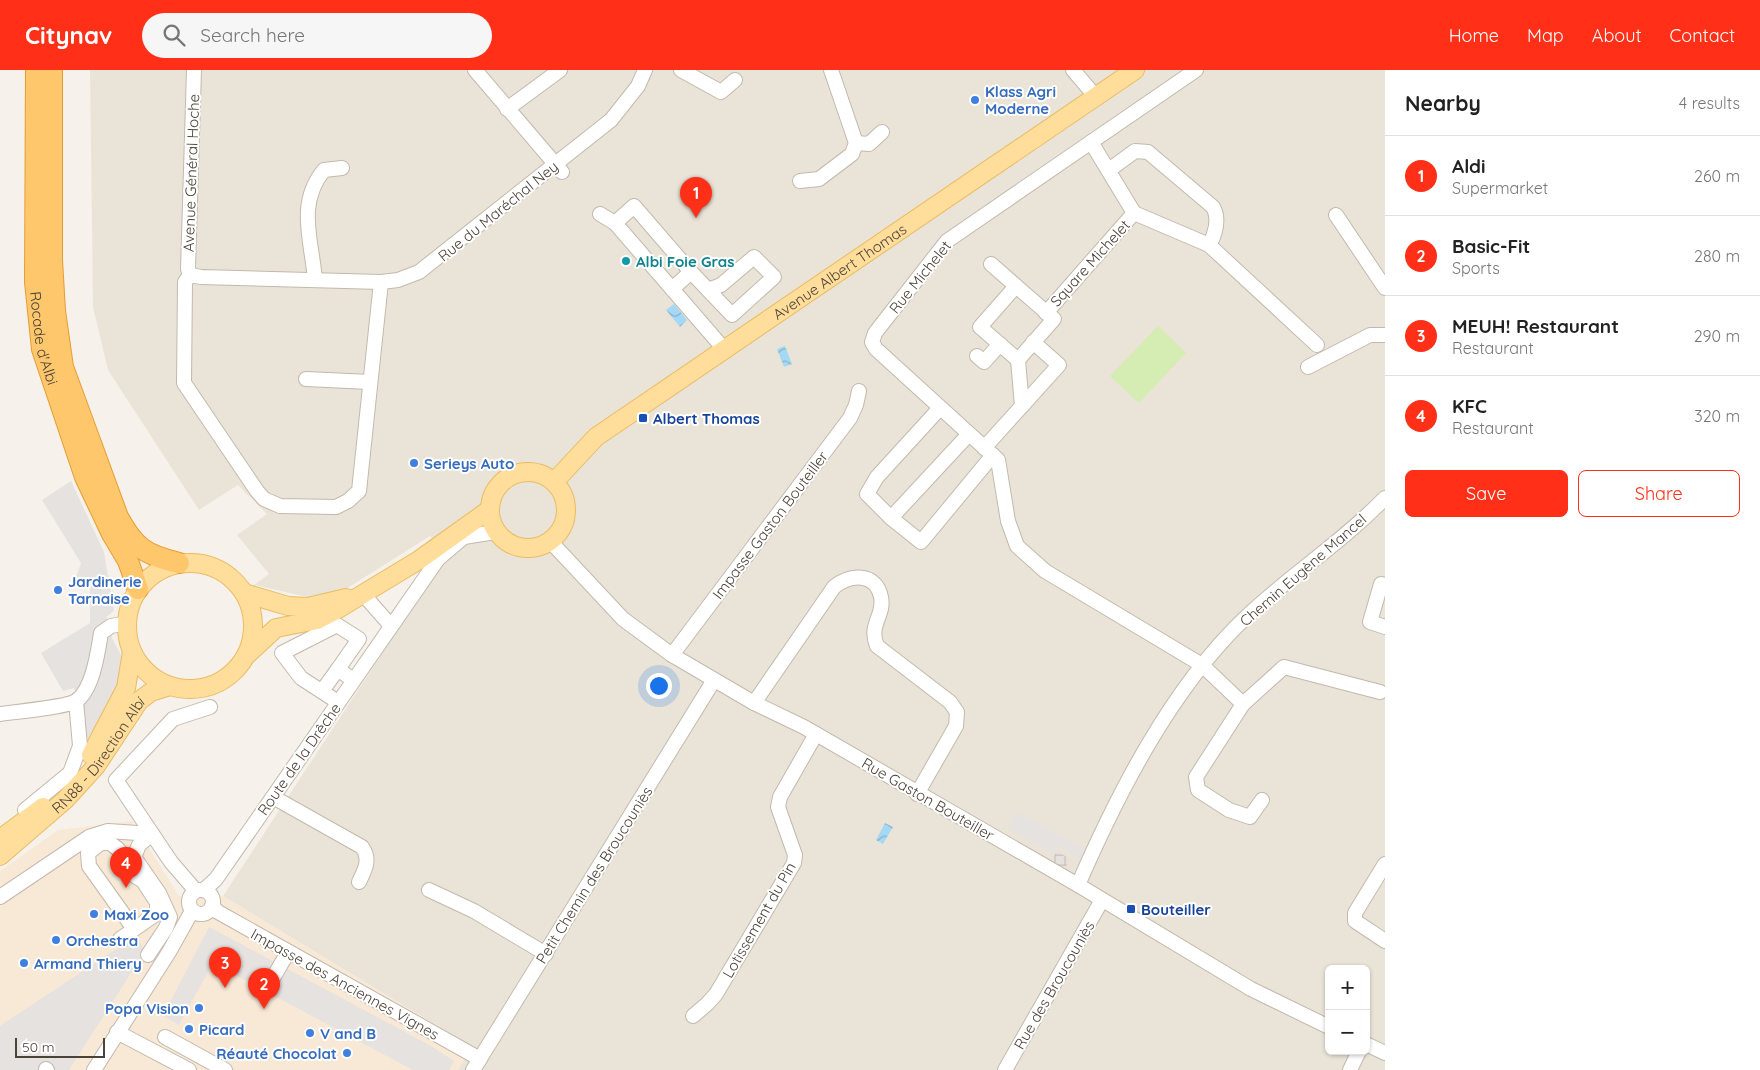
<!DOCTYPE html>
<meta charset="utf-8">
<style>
body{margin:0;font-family:Quicksand,sans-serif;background:#f6f6f6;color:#222}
.controls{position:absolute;right:15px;bottom:15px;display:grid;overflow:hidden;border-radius:8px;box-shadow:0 1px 4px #0004}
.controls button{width:45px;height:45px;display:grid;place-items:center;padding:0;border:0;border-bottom:1px solid #e0e0e0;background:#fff;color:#222;font:25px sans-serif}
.scale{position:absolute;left:15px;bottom:12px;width:90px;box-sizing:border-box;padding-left:5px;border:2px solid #4b4238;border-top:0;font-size:14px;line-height:18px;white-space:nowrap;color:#4b4238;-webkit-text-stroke:4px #fff;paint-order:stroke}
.you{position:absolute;left:658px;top:615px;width:18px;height:18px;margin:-12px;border:4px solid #fff;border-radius:50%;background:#1a73e8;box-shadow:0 0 0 8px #1a73e833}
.badge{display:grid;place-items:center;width:32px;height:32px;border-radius:50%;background:#ff2f18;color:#fff;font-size:16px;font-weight:700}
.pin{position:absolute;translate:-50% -41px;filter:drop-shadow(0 1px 2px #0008)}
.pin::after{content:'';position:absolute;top:26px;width:18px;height:15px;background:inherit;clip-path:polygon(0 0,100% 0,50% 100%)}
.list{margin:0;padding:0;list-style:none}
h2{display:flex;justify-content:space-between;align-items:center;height:65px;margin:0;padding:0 20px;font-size:21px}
h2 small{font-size:16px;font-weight:400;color:#767676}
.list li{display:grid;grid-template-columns:32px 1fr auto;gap:15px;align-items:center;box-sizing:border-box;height:80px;padding:0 20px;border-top:1px solid #e0e0e0}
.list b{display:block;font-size:19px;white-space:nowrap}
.list p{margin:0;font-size:16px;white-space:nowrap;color:#767676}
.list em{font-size:16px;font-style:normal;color:#767676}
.actions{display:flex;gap:10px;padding:15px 20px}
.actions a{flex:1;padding:11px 0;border:1px solid #ff2f18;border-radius:8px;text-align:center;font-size:18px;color:#ff2f18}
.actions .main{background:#ff2f18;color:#fff}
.icon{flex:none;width:28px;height:28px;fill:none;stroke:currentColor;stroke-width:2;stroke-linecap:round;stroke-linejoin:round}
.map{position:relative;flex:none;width:1385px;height:1000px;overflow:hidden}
header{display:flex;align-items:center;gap:30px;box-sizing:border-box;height:70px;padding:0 25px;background:#ff2f18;color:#fff}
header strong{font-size:24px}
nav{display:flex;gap:28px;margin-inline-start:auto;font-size:18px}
.search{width:350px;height:45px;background:#f6f6f6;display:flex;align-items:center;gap:12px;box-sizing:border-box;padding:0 18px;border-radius:28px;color:#767676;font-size:19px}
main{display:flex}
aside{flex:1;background:#fff}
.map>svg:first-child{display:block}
.residential{fill:#eae4d8;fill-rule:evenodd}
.commercial{fill:#f8e8d6}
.industrial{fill:url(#industrial-grid)}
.green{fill:#d5ecb2}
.parking{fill:#e5e2df}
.water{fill:url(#water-waves)}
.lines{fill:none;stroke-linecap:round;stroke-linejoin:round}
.minor-casing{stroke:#c2b9ac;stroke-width:16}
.major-casing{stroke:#eabb64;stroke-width:20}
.highway-casing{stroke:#e69c34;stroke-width:22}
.minor{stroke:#fff;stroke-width:14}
.major{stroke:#ffdd9a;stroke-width:18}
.highway{stroke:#ffc76c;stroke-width:20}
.shop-dot{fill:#3f7fe0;stroke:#fff;stroke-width:2}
.culture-dot{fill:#0f9aa8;stroke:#fff;stroke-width:2}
.transit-dot{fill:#1a4fb4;stroke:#fff;stroke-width:2}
.labels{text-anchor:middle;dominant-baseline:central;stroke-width:4;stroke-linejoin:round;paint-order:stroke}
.shop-label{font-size:15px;font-weight:bold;fill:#366cbe;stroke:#fff;text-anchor:start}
.street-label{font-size:15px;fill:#4b4238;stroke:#fff}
.culture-label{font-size:15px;font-weight:bold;fill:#0d838f;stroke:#fff;text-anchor:start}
.transit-label{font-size:15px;font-weight:bold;fill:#164399;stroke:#fff;text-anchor:start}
</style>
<header>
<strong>Citynav</strong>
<div class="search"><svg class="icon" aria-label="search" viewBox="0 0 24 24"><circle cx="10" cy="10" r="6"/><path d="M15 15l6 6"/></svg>Search here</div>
<nav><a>Home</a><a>Map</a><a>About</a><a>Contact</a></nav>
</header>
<main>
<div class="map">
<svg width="1385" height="1000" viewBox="0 0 1385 1000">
<defs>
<pattern id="industrial-grid" width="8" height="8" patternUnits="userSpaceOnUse" patternTransform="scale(1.25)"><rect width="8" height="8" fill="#e6e1dc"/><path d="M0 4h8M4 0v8" fill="none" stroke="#c7c2be"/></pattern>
<pattern id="water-waves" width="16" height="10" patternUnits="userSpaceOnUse" patternTransform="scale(1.25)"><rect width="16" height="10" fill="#a5d8f5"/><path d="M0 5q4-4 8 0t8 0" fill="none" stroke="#88b1c7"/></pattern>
</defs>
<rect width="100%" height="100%" fill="#f6f2eb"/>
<path class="residential" d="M90,0H1385V1000H458L472,977L223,826L444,489L430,466L346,519L317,529L254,515L269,504L237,465L267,444L238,415L199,440L108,300L93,237ZM1329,899H1366V981H1329Z"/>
<path class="commercial" d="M132,751L179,826H223L472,977L458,1000H0V801L58,760Z"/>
<path class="industrial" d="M1057,781L1070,789L1066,796H1059L1051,791Z"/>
<path class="green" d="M1158,256L1186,283L1139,333L1110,306Z"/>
<g class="parking">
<path d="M71,411L104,482L114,541L106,547L112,568L121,585L119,612L88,670L74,618L63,621L41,583L90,553V516L73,515L81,493L42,430Z"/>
<path d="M1017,742L1085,779L1080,789L1058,776L1053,784L1008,758Z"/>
<path d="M209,857L431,976L454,991L449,1000H413L213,893L179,955L163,946Z"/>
<path d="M136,866L148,885L136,895L69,1000H0V956Z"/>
</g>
<g class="water">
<path d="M674,234L687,250L680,257L666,240Z"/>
<path d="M785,276L792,294L784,297L777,279Z"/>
<path d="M885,753L893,757L883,774L876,770Z"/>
</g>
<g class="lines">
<defs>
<g id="minor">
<path d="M475,0L562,102"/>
<path d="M681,0L721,22L735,10"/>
<path d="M1073,0L1096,27"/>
<path d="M1196,0L947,171L875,263L872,272L876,279L998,390L1008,451L1017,476L1045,501L1202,595L1243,634L1196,707L1198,720L1229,740L1250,747L1262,730"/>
<path d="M507,39L560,0"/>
<path d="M1091,72L1134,143L1209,175L1317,275"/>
<path d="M856,73L869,74L882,62"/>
<path d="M1109,100L1135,81L1148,82L1213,137C1220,149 1215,165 1209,175"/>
<path d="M800,111L819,109L852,84L856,73L831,0"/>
<path d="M600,144L615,153L724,279"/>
<path d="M1336,145L1385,218"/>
<path d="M615,153L634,136L691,202"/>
<path d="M991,194L1016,216"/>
<path d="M190,205L185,212L184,313L257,421L264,429L280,436L336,437L348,431L359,421L381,212"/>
<path d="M190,205L201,207L381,212L398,210L419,202L611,50L638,16L645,0"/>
<path d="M190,205L188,199L194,0"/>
<path d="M315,210C312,171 296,134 324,100L342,98"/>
<path d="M1016,216L1054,249L1018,290L980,257Z"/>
<path d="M672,219L691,202L732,245L774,207L754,187L721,215L708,220"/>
<path d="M1046,243L1134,143"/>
<path d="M977,286L984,292L1000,274"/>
<path d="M1018,290L1022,336"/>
<path d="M1308,297L1370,265H1385"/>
<path d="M306,309L370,312"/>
<path d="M940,338L877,407L867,424L891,448L969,364"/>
<path d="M984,378L1059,295L1033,272"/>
<path d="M891,448L921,472L993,385"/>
<path d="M550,471L623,549L672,585L754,633L804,657L1078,815L1251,919L1329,957"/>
<path d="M1385,515L1381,514L1370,552L1385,557"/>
<path d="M363,524L391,556"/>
<path d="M672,585L850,348L856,335L859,321"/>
<path d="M322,621L338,599"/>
<path d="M338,632L301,608L282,583L337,555L359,569L338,599L353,610"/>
<path d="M754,633L834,517C850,504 876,502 881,527C885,546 868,554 877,576L950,632L957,642L956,656L917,724"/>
<path d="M1243,634L1284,597L1380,622"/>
<path d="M0,644C14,642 67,637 76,631C93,620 98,581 101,563L111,556L127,553"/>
<path d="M273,727L362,777C371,790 365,799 359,812"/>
<path d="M25,740L70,703L80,676L76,631"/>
<path d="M1385,794L1355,843V851L1385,871"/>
<path d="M1078,815C1118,723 1171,619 1244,549C1289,506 1341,473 1385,428"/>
<circle cx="201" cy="832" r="12"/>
<path d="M204,820L216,809L438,489L464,467L495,462"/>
<path d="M429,820L474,841L546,884"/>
<path d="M196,821L171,792L116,710L173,649L210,637"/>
<path d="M0,827L89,767L108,761L152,764"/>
<path d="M212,836L218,842L480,989"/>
<path d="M134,859L89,796L88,783L101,773H110L118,779L135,806L143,811L156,831"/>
<path d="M120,869L156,844L159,824"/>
<path d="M148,885L166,858L170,847L159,823L134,787L139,775L152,764"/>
<path d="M273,908L288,882"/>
<path d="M693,946L707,934L716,924L794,793L795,785L778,737L780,727L816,664"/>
<path d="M117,962L189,1000"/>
<path d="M165,967L225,1000"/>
<path d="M1366,974L1385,983"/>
<path d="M46,999L47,1000"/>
<path d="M94,1000L169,882L192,841"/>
<path d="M473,1000L714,610"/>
<path d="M1005,1000L1102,830"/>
<path d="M1350,1000L1359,981"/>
</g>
<g id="major">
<circle cx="528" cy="440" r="38"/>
<path id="s1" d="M554,412L596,367L1135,0"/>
<circle cx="190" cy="556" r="63"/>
<path d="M244,523L288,536L308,537L346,528"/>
<path d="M248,584L276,558L317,550L338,539L419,490L489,440"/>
<path d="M91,685L126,618L132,582"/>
<path d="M0,769L43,737"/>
<path id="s2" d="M0,786L65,730L96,696L139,631L151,622L170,616"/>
</g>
<g id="highway">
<path id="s3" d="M36,0L35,212L42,279L85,407L112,464L128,491L138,519"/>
<path d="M52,0V190L55,241L63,297L118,447C135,478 145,485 179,493"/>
</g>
</defs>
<use href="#minor" class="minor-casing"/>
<use href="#major" class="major-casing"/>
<use href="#highway" class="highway-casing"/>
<use href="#minor" class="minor"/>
<use href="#major" class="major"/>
<use href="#highway" class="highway"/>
</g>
<g class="shop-dot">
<circle cx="975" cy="30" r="5"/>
<circle cx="414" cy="393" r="5"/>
<circle cx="58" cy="520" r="5"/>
<circle cx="94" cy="844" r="5"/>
<circle cx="56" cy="870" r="5"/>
<circle cx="24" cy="893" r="5"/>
<circle cx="199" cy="938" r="5"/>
<circle cx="189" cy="959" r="5"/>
<circle cx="310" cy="963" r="5"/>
<circle cx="347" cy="983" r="5"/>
</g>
<circle class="culture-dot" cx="626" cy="191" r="5"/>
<g class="transit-dot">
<rect x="638" y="343" width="10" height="10" rx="2.5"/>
<rect x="1126" y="834" width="10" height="10" rx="2.5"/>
</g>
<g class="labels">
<g class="shop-label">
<text x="985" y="21">Klass Agri<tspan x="985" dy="17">Moderne</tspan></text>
<text x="424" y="393">Serieys Auto</text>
<text x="68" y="511">Jardinerie<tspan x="68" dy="17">Tarnaise</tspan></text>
<text x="104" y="844">Maxi Zoo</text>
<text x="66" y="870">Orchestra</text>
<text x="34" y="893">Armand Thiery</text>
<text x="189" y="938" text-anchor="end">Popa Vision</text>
<text x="199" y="959">Picard</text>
<text x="320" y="963">V and B</text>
<text x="337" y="983" text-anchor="end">Réauté Chocolat</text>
</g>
<g class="street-label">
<text transform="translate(191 103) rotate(-88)">Avenue Général Hoche</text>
<text transform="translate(498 141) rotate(-39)">Rue du Maréchal Ney</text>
<text transform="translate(1090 193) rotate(-48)">Square Michelet</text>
<text stroke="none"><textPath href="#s1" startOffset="356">Avenue Albert Thomas</textPath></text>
<text transform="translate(920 207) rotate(-51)">Rue Michelet</text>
<text stroke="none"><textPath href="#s3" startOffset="269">Rocade d'Albi</textPath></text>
<text transform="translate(770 455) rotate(-53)">Impasse Gaston Bouteiller</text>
<text transform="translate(1303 500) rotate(-41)">Chemin Eugène Mancel</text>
<text stroke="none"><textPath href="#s2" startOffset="142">RN88 - Direction Albi</textPath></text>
<text transform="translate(299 689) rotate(-55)">Route de la Drêche</text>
<text transform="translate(928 729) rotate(30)">Rue Gaston Bouteiller</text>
<text transform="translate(594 805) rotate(-58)">Petit Chemin des Broucouniès</text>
<text transform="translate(759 850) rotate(-60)">Lotissement du Pin</text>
<text transform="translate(345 914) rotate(29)">Impasse des Anciennes Vignes</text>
<text transform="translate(1054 915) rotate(-60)">Rue des Broucouniès</text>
</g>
<g class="culture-label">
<text x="636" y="191">Albi Foie Gras</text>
</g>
<g class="transit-label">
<text x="653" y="348">Albert Thomas</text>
<text x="1141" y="839">Bouteiller</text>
</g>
</g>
</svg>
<div class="controls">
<button>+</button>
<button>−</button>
</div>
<div class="scale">50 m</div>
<div class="you"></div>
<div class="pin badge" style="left:696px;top:148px">1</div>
<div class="pin badge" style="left:264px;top:939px">2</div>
<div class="pin badge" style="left:225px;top:918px">3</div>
<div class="pin badge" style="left:126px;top:818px">4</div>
</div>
<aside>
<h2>Nearby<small>4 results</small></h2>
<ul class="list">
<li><span class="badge">1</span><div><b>Aldi</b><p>Supermarket</p></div><em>260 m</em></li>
<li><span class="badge">2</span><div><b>Basic-Fit</b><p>Sports</p></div><em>280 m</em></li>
<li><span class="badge">3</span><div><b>MEUH! Restaurant</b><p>Restaurant</p></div><em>290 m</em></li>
<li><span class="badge">4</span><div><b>KFC</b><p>Restaurant</p></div><em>320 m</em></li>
</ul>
<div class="actions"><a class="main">Save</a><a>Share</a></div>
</aside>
</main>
